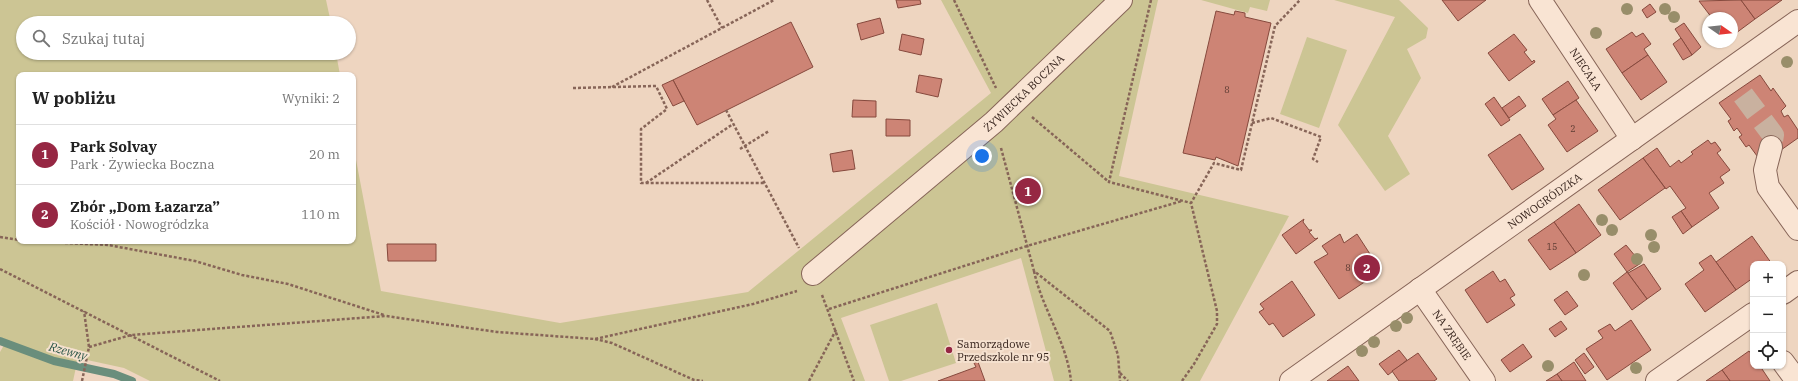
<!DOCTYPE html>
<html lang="pl">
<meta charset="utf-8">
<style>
body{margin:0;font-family:"IBM Plex Serif",serif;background:#f2f2f2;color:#222}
.controls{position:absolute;right:12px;bottom:12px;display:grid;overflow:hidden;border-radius:8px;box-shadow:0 1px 3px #0004}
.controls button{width:36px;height:36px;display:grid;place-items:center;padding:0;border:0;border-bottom:1px solid #e0e0e0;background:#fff;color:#222;font:20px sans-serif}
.compass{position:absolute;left:1702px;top:12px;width:36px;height:36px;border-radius:50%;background:#fff;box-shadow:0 1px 3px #0004;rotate:104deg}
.you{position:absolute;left:982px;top:156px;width:14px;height:14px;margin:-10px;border:3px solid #fff;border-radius:50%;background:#1a73e8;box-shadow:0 0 0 6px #1a73e833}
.badge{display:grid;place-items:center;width:26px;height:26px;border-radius:50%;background:#962743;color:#fff;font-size:13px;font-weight:700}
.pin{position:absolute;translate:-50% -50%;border:2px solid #fff;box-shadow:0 1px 4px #0006}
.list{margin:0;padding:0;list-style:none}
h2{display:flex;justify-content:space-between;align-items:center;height:52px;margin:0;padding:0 16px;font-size:17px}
h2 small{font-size:13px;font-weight:400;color:#767676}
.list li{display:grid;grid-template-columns:26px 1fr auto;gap:12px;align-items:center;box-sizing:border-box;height:60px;padding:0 16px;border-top:1px solid #e0e0e0}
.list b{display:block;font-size:15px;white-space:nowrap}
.list p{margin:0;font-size:13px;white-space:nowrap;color:#767676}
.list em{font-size:13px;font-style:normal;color:#767676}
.icon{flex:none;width:22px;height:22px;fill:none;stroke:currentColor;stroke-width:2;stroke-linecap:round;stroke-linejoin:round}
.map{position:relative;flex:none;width:1798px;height:381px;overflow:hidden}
.search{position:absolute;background:#fff;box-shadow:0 1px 3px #0004;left:16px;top:16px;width:340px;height:44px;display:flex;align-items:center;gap:10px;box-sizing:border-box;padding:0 14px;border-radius:22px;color:#767676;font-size:15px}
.panel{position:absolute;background:#fff;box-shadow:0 1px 3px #0004;left:16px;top:72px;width:340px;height:172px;border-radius:8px}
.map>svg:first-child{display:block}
.green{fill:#ccc594}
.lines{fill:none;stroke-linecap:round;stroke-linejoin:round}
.stream{stroke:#6a8e7c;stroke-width:8}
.building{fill:#cd8475;stroke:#86493d}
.minor-tunnel{stroke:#c9b19f;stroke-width:22;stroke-dasharray:22 11;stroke-linecap:butt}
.minor-casing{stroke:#876558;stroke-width:24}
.path{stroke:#876558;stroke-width:2.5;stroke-dasharray:3 2;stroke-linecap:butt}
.minor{stroke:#f9e4d3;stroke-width:22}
.tree{fill:#988e6a}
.poi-dot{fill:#962743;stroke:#f5e1cf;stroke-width:1.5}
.labels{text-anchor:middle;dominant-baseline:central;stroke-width:4;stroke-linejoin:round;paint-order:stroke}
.number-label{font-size:9px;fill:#5c3b32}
.street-label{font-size:11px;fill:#36231c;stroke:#f5e1cf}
.poi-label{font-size:11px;fill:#36231c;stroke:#f5e1cf;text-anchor:start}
.water-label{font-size:12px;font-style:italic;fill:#2b5649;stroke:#f5e1cf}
</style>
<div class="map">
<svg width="1798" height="381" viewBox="0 0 1798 381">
<rect width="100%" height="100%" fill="#eed5c0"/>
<g class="green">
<path d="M0,0H326L331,23H23V53H336L340,75H19V241H353V144L381,291L560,323L748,292L991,93L941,0H1158L1119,176L1289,216L1200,381H1054L1021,258L841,318L865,381H150L124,368L78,358L73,381H0V352L7,340L0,337Z"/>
<path d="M1201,0H1270L1267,11L1250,7L1248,13Z"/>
<path d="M1334,0H1399L1428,28L1426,38L1407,49L1421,78L1388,136L1410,174L1385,191L1338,125L1395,17Z"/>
<path d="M1307,37L1347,50L1319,128L1280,114Z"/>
<path d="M937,303L956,363L901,381H889L870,325Z"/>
</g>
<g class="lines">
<path class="stream" d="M0,341L54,361L114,374L132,381"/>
</g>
<g class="building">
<path d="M896,0H920L921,4L898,8Z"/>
<path d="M1442,0H1486L1458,21Z"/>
<path d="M1741,0L1755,19L1732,36V18H1712L1699,1Z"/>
<path d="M1741,0H1782L1755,19Z"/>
<path d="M1650,4L1656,12L1647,18L1642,10Z"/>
<path d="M1216,11L1234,15L1235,11L1245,13V17L1271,23L1238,166L1216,157L1215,160L1183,153Z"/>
<path d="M880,18L884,33L861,40L857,24Z"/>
<path d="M791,22L813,67L697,125L673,80Z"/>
<path d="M1684,23L1701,47L1692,55L1675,29Z"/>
<path d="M1632,32L1636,37L1643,33L1651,44L1644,49L1648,55L1622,73L1606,49Z"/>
<path d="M902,34L924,39L921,55L899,50Z"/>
<path d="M1514,34L1527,50L1524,52L1532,62L1534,60L1535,62L1509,81L1488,53Z"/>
<path d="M1681,38L1692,55L1683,60L1673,44Z"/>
<path d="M1648,55L1667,82L1641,100L1622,73Z"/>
<path d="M919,75L942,79L938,97L916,92Z"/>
<path d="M1760,75L1771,91L1773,88L1786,106L1781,111L1784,117L1788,115L1798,130V138L1781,150L1760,160L1749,145L1746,147L1739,137L1742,135L1737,128L1734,131L1728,121L1731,119L1719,103Z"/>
<path d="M673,80L684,101L673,106L662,85Z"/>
<path d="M1568,81L1579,98L1553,115L1542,99Z"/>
<path d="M1519,96L1526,106L1509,118L1502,108Z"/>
<path d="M1494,97L1510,120L1501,126L1485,104Z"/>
<path d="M853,100L876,101V117H852Z"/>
<path d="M1576,100L1598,131L1567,152L1548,125L1556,119L1553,115Z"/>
<path d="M886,119L910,120V136H886Z"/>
<path d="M1520,134L1544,169L1512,190L1488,155Z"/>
<path d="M1708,140L1711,144L1715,142L1721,150L1717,153L1730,170L1720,177L1724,183L1709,193L1719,208L1692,227L1681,211L1686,208L1670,186L1666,189L1643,158L1657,148L1670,167L1679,160L1681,163L1693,154L1691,152Z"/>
<path d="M852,150L855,169L833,172L830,154Z"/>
<path d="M1643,158L1665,188L1620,220L1598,190Z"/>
<path d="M1579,204L1601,235L1576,253L1554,222Z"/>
<path d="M1681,211L1692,227L1683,234L1672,217Z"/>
<path d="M1304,219L1303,222L1309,230H1312L1309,232L1315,239L1318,238L1296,254L1282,235Z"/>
<path d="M1554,222L1576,253L1550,270L1528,240Z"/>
<path d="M1340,234L1344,243L1357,234L1381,271L1339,299L1314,262L1328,254L1322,246Z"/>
<path d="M1752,236L1772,264H1753V278L1736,290L1716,262Z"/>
<path d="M387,244H436V261H388Z"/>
<path d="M1626,245L1641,263L1627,272L1614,254Z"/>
<path d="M1711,255L1736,290L1705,312L1685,284L1704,270L1699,263Z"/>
<path d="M1644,264L1661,289L1647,299L1628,273Z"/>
<path d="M1493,271L1500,282L1505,279L1515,295L1510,298L1515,305L1487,323L1465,290Z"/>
<path d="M1627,272L1647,299L1632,310L1613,283Z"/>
<path d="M1292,281L1315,315L1283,337L1273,323L1269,325L1259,312L1264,309L1260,304Z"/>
<path d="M1567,291L1578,306L1565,315L1554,300Z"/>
<path d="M1631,320L1651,350L1607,380L1586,349L1603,338L1598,331L1610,324L1615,331Z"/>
<path d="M1561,321L1567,329L1555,337L1549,329Z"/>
<path d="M1523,344L1532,357L1510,372L1501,360Z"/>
<path d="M1399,350L1407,360L1388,375L1379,364Z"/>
<path d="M1749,351L1753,356V366H1760L1770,381H1730L1722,370Z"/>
<path d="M1418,353L1437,379L1434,381H1399L1392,371Z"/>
<path d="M1584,353L1594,367L1585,374L1575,360Z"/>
<path d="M978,362L985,381H938L976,367L974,363Z"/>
<path d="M1574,362L1586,381H1562L1557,374Z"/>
<path d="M1348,366L1359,381H1327Z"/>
<path d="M1722,370L1730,381H1706Z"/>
<path d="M1557,374L1562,381H1546Z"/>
</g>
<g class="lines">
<path class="minor-tunnel" d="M1743,95L1773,135L1771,147"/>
<defs>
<g id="minor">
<path id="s1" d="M1540,0L1632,139"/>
<path d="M1771,147L1765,170L1768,187L1798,229"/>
<path id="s2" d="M813,274L994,122L1121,0"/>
<path id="s3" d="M1420,289L1484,381"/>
<path d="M1783,293L1798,282"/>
<path d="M1783,362L1797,381"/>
<path id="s4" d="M1291,381L1798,21"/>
<path d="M1657,381L1753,314"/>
</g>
</defs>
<use href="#minor" class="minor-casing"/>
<g class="path">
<path d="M707,0L722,28"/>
<path d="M954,0L996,88"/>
<path d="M1151,0L1109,182L1191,203"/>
<path d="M612,87L774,0"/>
<path d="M573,88L656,86L667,109L641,129V183H765"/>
<path d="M726,110L799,248"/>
<path d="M1032,117L1109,182"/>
<path d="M1252,123L1271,118L1321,137L1313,159L1318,162"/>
<path d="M1001,148L1034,271L1110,331L1118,355L1120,381"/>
<path d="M740,149L769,131"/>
<path d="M646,183L733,124"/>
<path d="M0,237L19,240"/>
<path d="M25,241L108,245L195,261L242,275L288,284L384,315"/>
<path d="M0,269L220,381"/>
<path d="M1034,271C1042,309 1067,342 1071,381"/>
<path d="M822,295L854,381"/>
<path d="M829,309L1027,246L1182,201"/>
<path d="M595,339L612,343L694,380L703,381"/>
<path d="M89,347L131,335L386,316L497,332L595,339L753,304L797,291"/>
<path d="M1120,373L1128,381"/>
<path d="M82,381L89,347L84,311"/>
<path d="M809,381L836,330"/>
<path d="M1182,381L1194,364L1217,324V311L1191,203L1214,163L1241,170L1275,26L1300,0"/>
</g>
<use href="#minor" class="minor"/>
</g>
<g class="tree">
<circle cx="1627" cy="9" r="6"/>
<circle cx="1665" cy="9" r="6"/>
<circle cx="1674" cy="17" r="6"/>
<circle cx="1596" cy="33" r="6"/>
<circle cx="1787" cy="62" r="6"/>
<circle cx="1602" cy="220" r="6"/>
<circle cx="1612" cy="230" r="6"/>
<circle cx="1651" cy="235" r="6"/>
<circle cx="1654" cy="247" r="6"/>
<circle cx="1637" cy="259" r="6"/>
<circle cx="1584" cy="275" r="6"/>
<circle cx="1407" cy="318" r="6"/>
<circle cx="1396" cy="326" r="6"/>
<circle cx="1374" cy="342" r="6"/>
<circle cx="1362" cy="351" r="6"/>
<circle cx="1548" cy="366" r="6"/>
<circle cx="1636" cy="368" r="6"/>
</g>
<circle class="poi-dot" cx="949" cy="350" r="4"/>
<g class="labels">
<g class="number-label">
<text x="1227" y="89">8</text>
<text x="1573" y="128">2</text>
<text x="1552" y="246">15</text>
<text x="1348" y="267">8</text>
</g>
<g class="street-label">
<text stroke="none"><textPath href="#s1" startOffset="83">NIECAŁA</textPath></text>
<text stroke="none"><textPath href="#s2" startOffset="278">ŻYWIECKA BOCZNA</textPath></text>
<text stroke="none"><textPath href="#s4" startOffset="311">NOWOGRÓDZKA</textPath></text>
<text stroke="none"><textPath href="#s3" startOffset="56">NA ZRĘBIE</textPath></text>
</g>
<g class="poi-label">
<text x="957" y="344">Samorządowe<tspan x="957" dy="13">Przedszkole nr 95</tspan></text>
</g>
<g class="water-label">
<text transform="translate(68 351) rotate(15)">Rzewny</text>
</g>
</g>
</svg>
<div class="controls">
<button>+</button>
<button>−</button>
<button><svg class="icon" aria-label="locate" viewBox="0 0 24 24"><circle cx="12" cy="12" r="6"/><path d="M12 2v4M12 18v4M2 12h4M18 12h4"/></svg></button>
</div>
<svg class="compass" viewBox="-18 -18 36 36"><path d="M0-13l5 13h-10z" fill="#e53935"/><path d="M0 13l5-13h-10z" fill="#767676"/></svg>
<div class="you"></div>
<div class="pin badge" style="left:1028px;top:191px">1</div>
<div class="pin badge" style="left:1367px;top:268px">2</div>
<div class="search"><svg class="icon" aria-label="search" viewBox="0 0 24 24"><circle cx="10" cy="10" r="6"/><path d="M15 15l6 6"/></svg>Szukaj tutaj</div>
<section class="panel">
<h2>W pobliżu<small>Wyniki: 2</small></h2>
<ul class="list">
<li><span class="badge">1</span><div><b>Park Solvay</b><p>Park · Żywiecka Boczna</p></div><em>20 m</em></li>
<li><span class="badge">2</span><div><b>Zbór „Dom Łazarza”</b><p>Kościół · Nowogródzka</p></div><em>110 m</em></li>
</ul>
</section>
</div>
